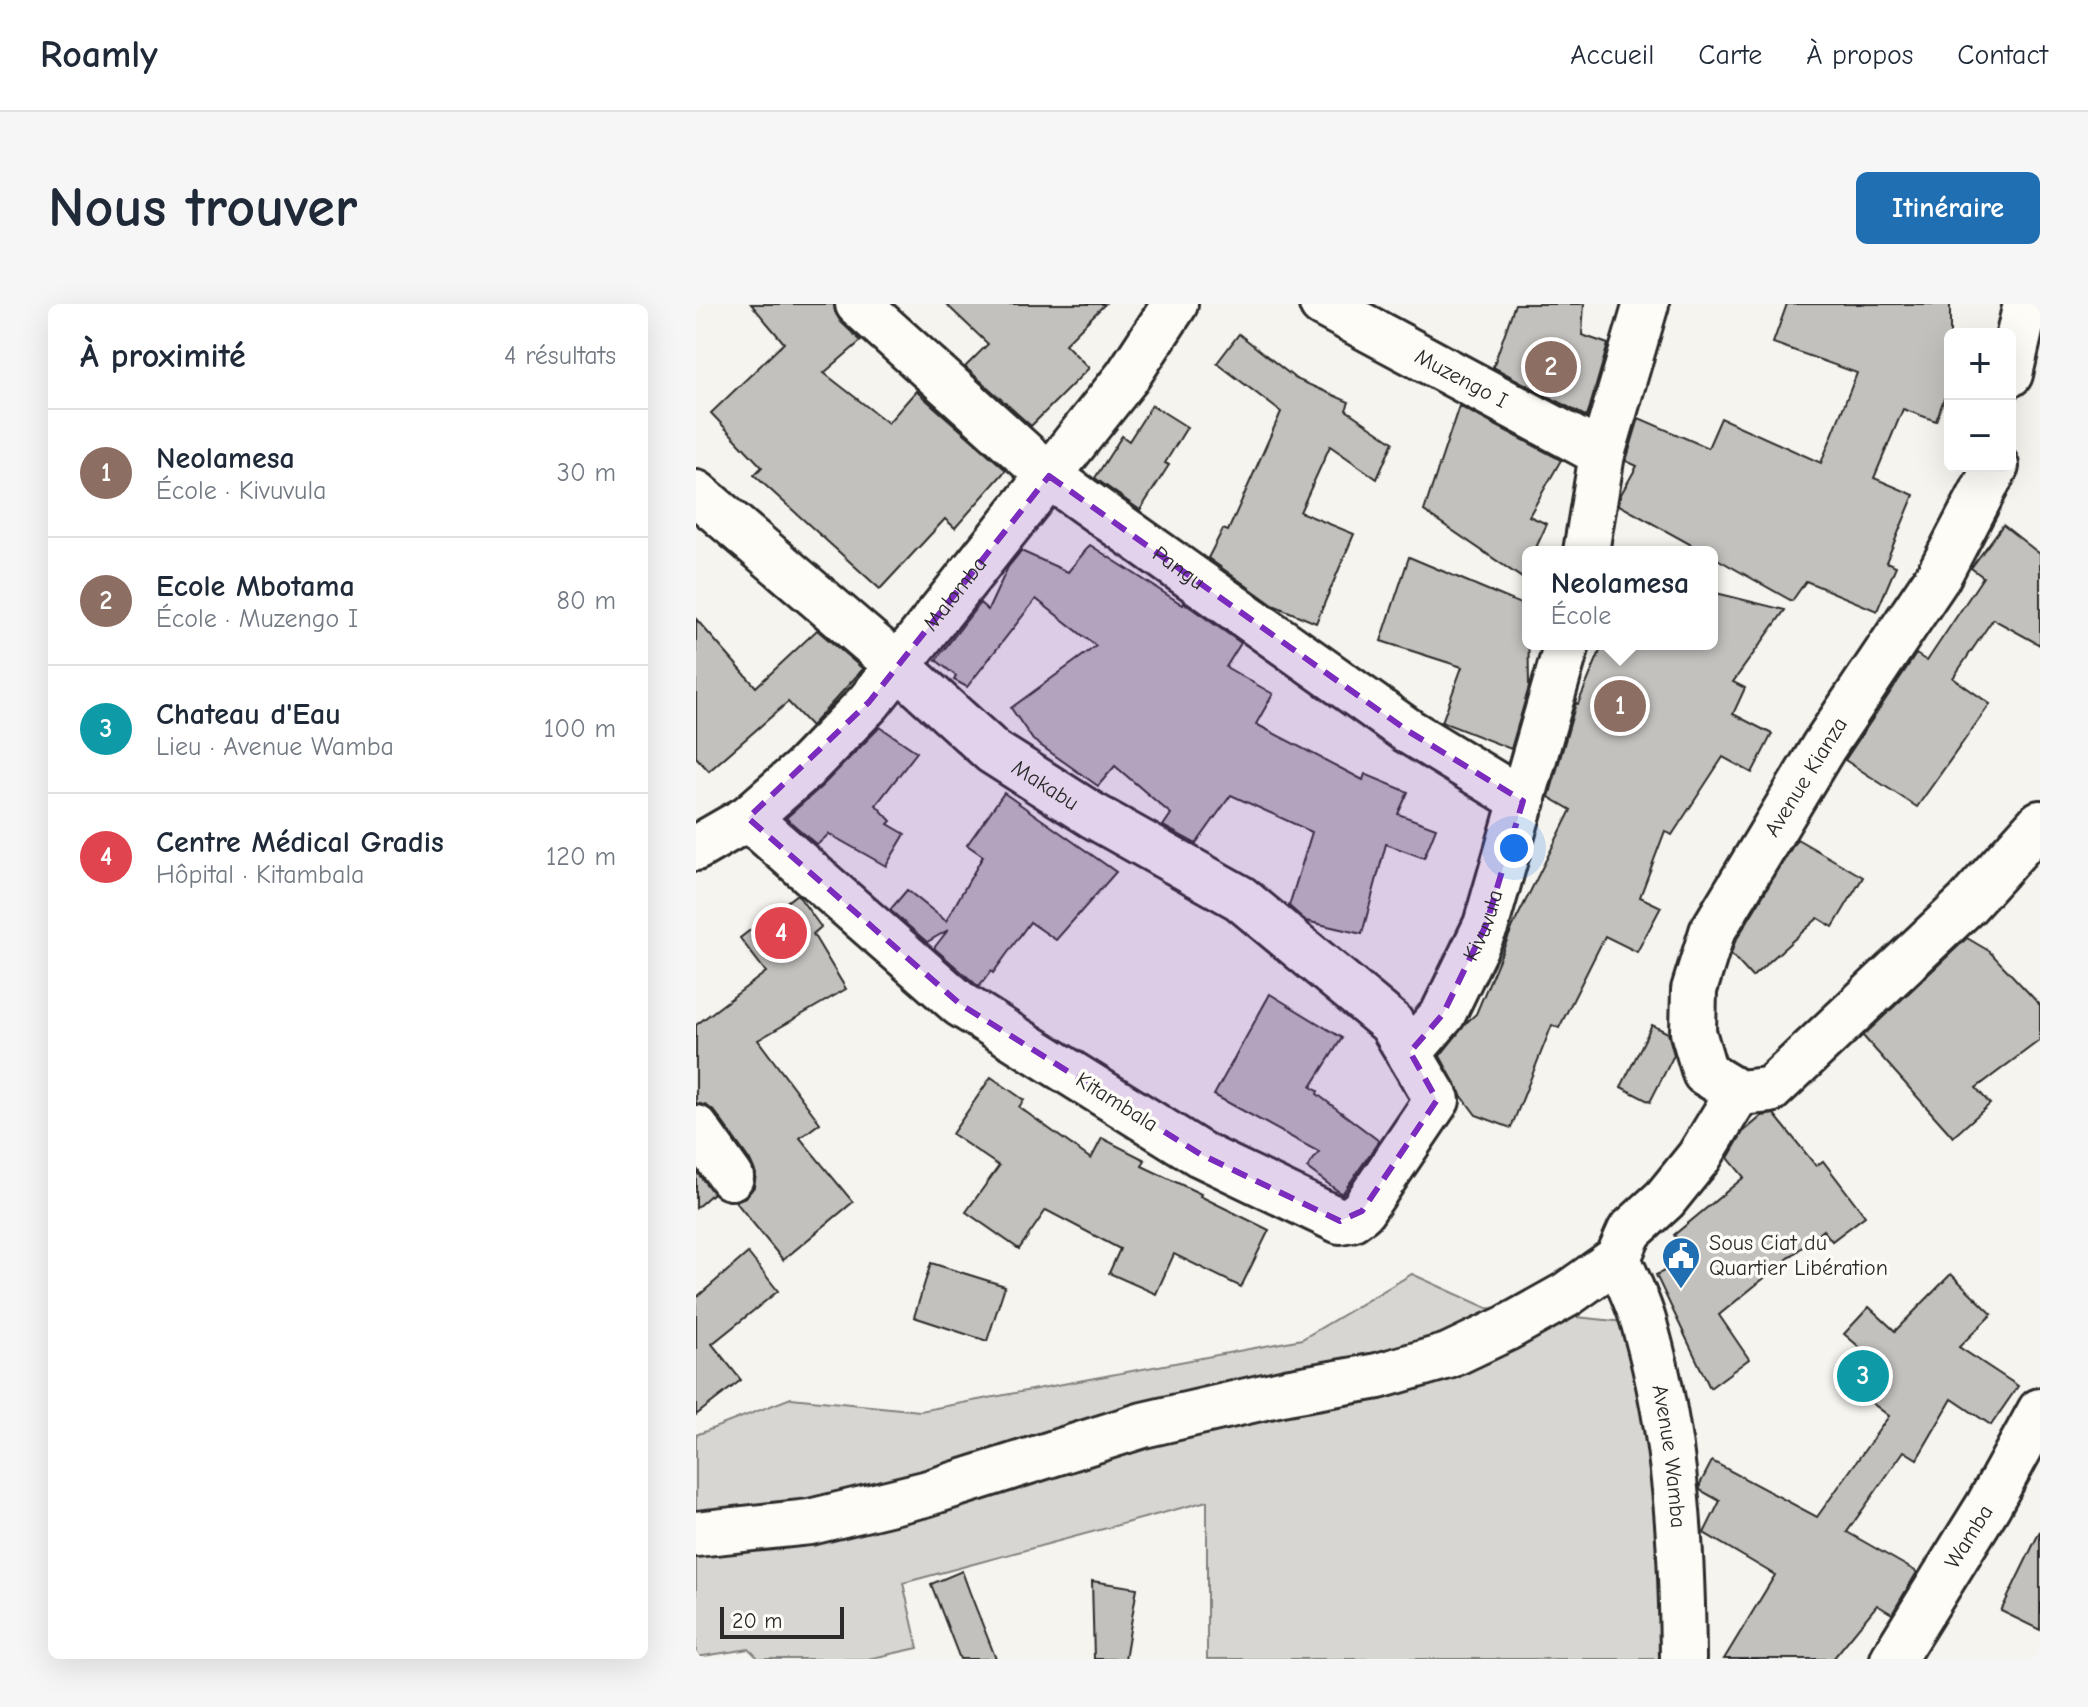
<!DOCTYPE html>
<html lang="fr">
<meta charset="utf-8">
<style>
body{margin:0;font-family:"Comic Neue",sans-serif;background:#f6f6f7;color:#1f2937}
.controls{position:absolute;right:24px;top:24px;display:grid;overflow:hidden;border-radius:12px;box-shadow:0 8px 32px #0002}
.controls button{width:72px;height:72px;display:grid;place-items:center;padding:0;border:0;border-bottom:2px solid #e0e1e3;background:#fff;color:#1f2937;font:40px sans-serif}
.scale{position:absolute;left:24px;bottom:20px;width:124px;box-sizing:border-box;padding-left:8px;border:4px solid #2b2b2b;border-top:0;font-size:22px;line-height:28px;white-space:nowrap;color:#2b2b2b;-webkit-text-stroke:6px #fdfcf7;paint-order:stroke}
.you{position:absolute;left:818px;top:544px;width:28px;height:28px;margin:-20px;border:6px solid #fff;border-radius:50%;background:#1a73e8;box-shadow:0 0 0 12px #1a73e833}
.badge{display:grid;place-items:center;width:52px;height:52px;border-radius:50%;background:#1f6fb2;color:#fff;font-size:26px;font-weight:700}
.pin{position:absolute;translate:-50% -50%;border:4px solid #fff;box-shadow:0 2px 8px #0006}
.popup{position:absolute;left:826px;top:242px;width:196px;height:104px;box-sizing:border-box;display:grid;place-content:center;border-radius:12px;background:#fff;filter:drop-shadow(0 2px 6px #0005);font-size:26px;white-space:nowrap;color:#747a83}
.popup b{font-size:30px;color:#1f2937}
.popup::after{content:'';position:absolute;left:50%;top:100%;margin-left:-16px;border:16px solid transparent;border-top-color:#fff}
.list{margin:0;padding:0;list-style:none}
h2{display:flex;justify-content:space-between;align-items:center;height:104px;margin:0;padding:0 32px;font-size:34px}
h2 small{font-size:26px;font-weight:400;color:#747a83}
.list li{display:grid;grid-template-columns:52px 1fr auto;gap:24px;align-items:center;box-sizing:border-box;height:128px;padding:0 32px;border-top:2px solid #e0e1e3}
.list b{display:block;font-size:30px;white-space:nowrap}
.list p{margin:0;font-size:26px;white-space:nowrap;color:#747a83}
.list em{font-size:26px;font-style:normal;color:#747a83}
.map{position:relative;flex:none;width:1344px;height:1355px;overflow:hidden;border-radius:12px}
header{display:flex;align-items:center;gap:48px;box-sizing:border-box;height:112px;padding:0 40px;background:#fff;border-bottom:2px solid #e0e1e3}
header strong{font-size:38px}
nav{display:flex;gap:44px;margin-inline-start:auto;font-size:28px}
.intro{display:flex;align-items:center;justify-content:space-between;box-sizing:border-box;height:192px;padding:0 48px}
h1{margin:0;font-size:56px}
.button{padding:20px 36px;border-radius:12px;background:#1f6fb2;color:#fff;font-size:28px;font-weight:700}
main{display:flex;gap:48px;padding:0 48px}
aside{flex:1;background:#fff;border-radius:12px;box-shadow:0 8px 32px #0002}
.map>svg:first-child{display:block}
.green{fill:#d7d6d2;stroke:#81807e;stroke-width:2}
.building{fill:#c2c1be;stroke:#2b2b2b;stroke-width:2}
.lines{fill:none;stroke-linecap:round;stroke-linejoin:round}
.minor-casing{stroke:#2b2b2b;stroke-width:50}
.minor{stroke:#fdfcf7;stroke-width:44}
.marked{fill:#7b2cbf;fill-opacity:0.2;stroke:#7b2cbf;stroke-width:6;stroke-dasharray:16 10;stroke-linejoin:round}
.labels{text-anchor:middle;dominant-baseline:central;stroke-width:7;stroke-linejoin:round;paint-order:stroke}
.street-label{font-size:22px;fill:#2b2b2b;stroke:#fdfcf7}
.poi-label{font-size:22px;fill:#2b2b2b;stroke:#fdfcf7;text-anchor:start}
</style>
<header>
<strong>Roamly</strong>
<nav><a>Accueil</a><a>Carte</a><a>À propos</a><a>Contact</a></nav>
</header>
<div class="intro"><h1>Nous trouver</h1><a class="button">Itinéraire</a></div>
<main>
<aside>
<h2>À proximité<small>4 résultats</small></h2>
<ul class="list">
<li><span class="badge" style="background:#8d6e63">1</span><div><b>Neolamesa</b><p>École · Kivuvula</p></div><em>30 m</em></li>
<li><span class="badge" style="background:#8d6e63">2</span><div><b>Ecole Mbotama</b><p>École · Muzengo I</p></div><em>80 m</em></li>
<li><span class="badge" style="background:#0f9aa8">3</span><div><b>Chateau d'Eau</b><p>Lieu · Avenue Wamba</p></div><em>100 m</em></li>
<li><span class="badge" style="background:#e0444e">4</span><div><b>Centre Médical Gradis</b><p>Hôpital · Kitambala</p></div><em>120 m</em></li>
</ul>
</aside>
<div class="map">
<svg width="1344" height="1355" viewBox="0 0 1344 1355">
<rect width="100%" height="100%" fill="#f5f4ef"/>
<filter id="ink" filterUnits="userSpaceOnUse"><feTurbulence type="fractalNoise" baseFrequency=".0125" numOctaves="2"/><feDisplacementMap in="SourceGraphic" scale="16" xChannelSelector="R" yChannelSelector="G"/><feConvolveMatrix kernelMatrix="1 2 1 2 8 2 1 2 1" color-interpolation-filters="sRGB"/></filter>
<g filter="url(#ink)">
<path class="green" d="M716,970L791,1004L948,1020L987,1355H511V1197L207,1279L222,1344L172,1355H63L53,1345L0,1353V1131L95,1094L224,1107L606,1035Z"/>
<g class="building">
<path d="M55,0H138L139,8L145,18L165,37L128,69L192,119L220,87L310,166L259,224L249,215L184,285L58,171L66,163L15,109L88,39Z"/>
<path d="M250,0H409L369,40L393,64L335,122L269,63L292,40Z"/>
<path d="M819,0H888L886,31L912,40L891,113L797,63Z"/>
<path d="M1091,0H1254V78L1240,117L1207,105L1178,174L1218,191L1190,258L1200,262L1181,307L1110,277L1096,297L1016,252V248H1008L923,201L924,192L941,162L930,157L943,114L1012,144L1025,114L1125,159L1161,69L1077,39Z"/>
<path d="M543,30L600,75L653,98L650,106L697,138L681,175L634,142L604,208L658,230L620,319L577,301L512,254L527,225L532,227L585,108L521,59Z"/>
<path d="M456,101L491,123L469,159L473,161L444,206L399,174L426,132L433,137Z"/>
<path d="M763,102L865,156L833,212L851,220L838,248H832V278L728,207Z"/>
<path d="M1307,221L1344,250V341L1297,315L1257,374L1294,400L1221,503L1149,456L1220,350L1231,357L1287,273L1275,264Z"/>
<path d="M394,241L487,301L488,299L545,339L530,363L577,390L560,420L667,476L669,470L712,488L702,510L740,524L728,554L690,540L666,630L610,617L593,602L616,528L535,491L500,540L467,522L475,510L419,462L402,482L337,436L315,404L400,342L340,295L271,383L258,376L260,372L240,356L284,299L292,306L312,263L325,247L372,268Z"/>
<path d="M713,253L832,303L833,383L815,445L746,418L766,363L685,337Z"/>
<path d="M1016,288L1089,306L1037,378L1049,384L1037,410L1076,430L1056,469L1027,453L976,531L969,527L944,593L965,603L941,648L909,632L863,724L856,721L815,824L780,811L765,791L744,752L771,718L780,710L817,622L875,506L853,493L880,399L882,400L907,340H1016Z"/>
<path d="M0,315L60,383L121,326L167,365L115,422L92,398L13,467L0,453Z"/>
<path d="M184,423L221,448L180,501L195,517L192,520L209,530L190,562L133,530L121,541L90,514L126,482Z"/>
<path d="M308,489L420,568L360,636L334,618L297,669L295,667L283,683L238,644L252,626L231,638L194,606L211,586L250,617L287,552L271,541Z"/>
<path d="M1101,535L1167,573L1137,623L1122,614L1056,673L1035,650L1039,638Z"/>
<path d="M101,590L125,623L117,630L150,685L62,736L124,819L104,834L157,898L87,956L39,897L50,893L58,883L60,870L55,858L20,809L11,802L0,799V721L70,668L44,634Z"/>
<path d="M1271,634L1293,647L1344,701V736L1280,784L1294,800L1257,833L1167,732Z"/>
<path d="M574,690L646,734L615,783L622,787L621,790L683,837L646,890L611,864L623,848L518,791Z"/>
<path d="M956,721L972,729L978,751L954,798L925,783Z"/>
<path d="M295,773L328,796L323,803L395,855L406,834L449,856L446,862L505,890L504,892L573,926L545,983L478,950L460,990L413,969L424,945L350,906L323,945L270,908L303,862L256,830Z"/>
<path d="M1078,810L1120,862L1127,857L1169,912L1136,937L1127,926L1023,1011L1053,1055L1014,1084L960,971L996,953L978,931L1048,873L1032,854L1047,828L1066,812Z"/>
<path d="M0,867L17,889L0,904Z"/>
<path d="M52,949L82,987L16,1040L45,1076L0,1111V994Z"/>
<path d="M235,959L309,982L291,1037L218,1013Z"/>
<path d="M1255,970L1296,1010L1263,1043L1322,1082L1295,1121L1256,1095L1221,1155L1208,1147L1151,1228L1221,1268L1196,1310L1181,1301L1137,1355H1028L1079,1271L1008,1229L1024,1197L1004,1186V1180L1016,1157L1121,1213L1193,1112L1146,1076L1168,1047L1148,1030L1173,1003L1199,1027Z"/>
<path d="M1344,1227V1326L1305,1307Z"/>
<path d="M266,1267L274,1289L300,1355H264L235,1280Z"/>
<path d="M396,1277L441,1284L429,1355H398Z"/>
</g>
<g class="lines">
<defs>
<g id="minor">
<path id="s1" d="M162,0L353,172L712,427L827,497"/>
<path id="s2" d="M626,0L906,150"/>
<path d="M1314,70L1330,0"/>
<path d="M1300,162L1243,271L1128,442L1016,628L998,686L997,728L1009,769L1042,789L1074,786L1271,600L1344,519"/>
<path id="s3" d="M0,189L202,362L297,448L396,511L544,594L695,719L741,796L666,907L655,915L644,917L504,850L264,700L52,514"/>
<path d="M890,248L906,150L950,0"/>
<path id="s4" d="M0,544L52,514L108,465L173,398L431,73L479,0"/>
<path id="s5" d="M714,748L747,710L790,621L871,340"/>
<path d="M0,824L35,873"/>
<path id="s6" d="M922,954C931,977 943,999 949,1023C980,1133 986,1241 987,1355"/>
<path d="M922,954L934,927L969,895L1003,853L1042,789"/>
<path d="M0,1230L114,1218L229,1190L447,1121L590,1088L682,1072L752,1052L811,1024L870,991L922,954"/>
<path id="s7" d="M1197,1355L1292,1202L1344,1107"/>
</g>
</defs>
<use href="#minor" class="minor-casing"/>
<use href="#minor" class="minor"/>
</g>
</g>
<path class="marked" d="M353,172L712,427L827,497L790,621L747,710L714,748L741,796L666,907L644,917L504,850L264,700L52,514L173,398Z"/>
<defs>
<symbol id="civic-pin" viewBox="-11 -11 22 30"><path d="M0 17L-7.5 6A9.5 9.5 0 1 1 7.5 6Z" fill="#1f6fb2" stroke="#fdfcf7"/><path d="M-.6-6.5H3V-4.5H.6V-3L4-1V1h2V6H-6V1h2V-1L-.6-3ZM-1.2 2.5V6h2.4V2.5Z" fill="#fff"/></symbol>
</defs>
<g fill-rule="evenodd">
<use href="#civic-pin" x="963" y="930" width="44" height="60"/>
</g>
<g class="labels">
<g class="street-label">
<text stroke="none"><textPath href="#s2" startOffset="158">Muzengo I</textPath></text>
<text stroke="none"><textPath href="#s1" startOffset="416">Pangu</textPath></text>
<text stroke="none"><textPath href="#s4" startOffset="366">Malomba</textPath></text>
<text transform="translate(1110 473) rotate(-58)">Avenue Kianza</text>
<text stroke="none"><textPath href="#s3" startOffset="456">Makabu</textPath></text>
<text stroke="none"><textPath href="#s5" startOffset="148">Kivuvula</textPath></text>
<text transform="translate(421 798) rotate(32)">Kitambala</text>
<text stroke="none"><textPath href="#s6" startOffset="206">Avenue Wamba</textPath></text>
<text stroke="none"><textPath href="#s7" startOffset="144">Wamba</textPath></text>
</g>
<g class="poi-label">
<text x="1013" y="939">Sous Ciat du<tspan x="1013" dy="25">Quartier Libération</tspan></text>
</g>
</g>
</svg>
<div class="controls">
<button>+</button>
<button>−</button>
</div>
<div class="scale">20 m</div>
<div class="you"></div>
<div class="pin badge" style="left:924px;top:402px;background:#8d6e63">1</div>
<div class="popup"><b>Neolamesa</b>École</div>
<div class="pin badge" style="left:855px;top:63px;background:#8d6e63">2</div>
<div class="pin badge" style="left:1167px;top:1072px;background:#0f9aa8">3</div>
<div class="pin badge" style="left:85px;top:629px;background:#e0444e">4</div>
</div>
</main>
